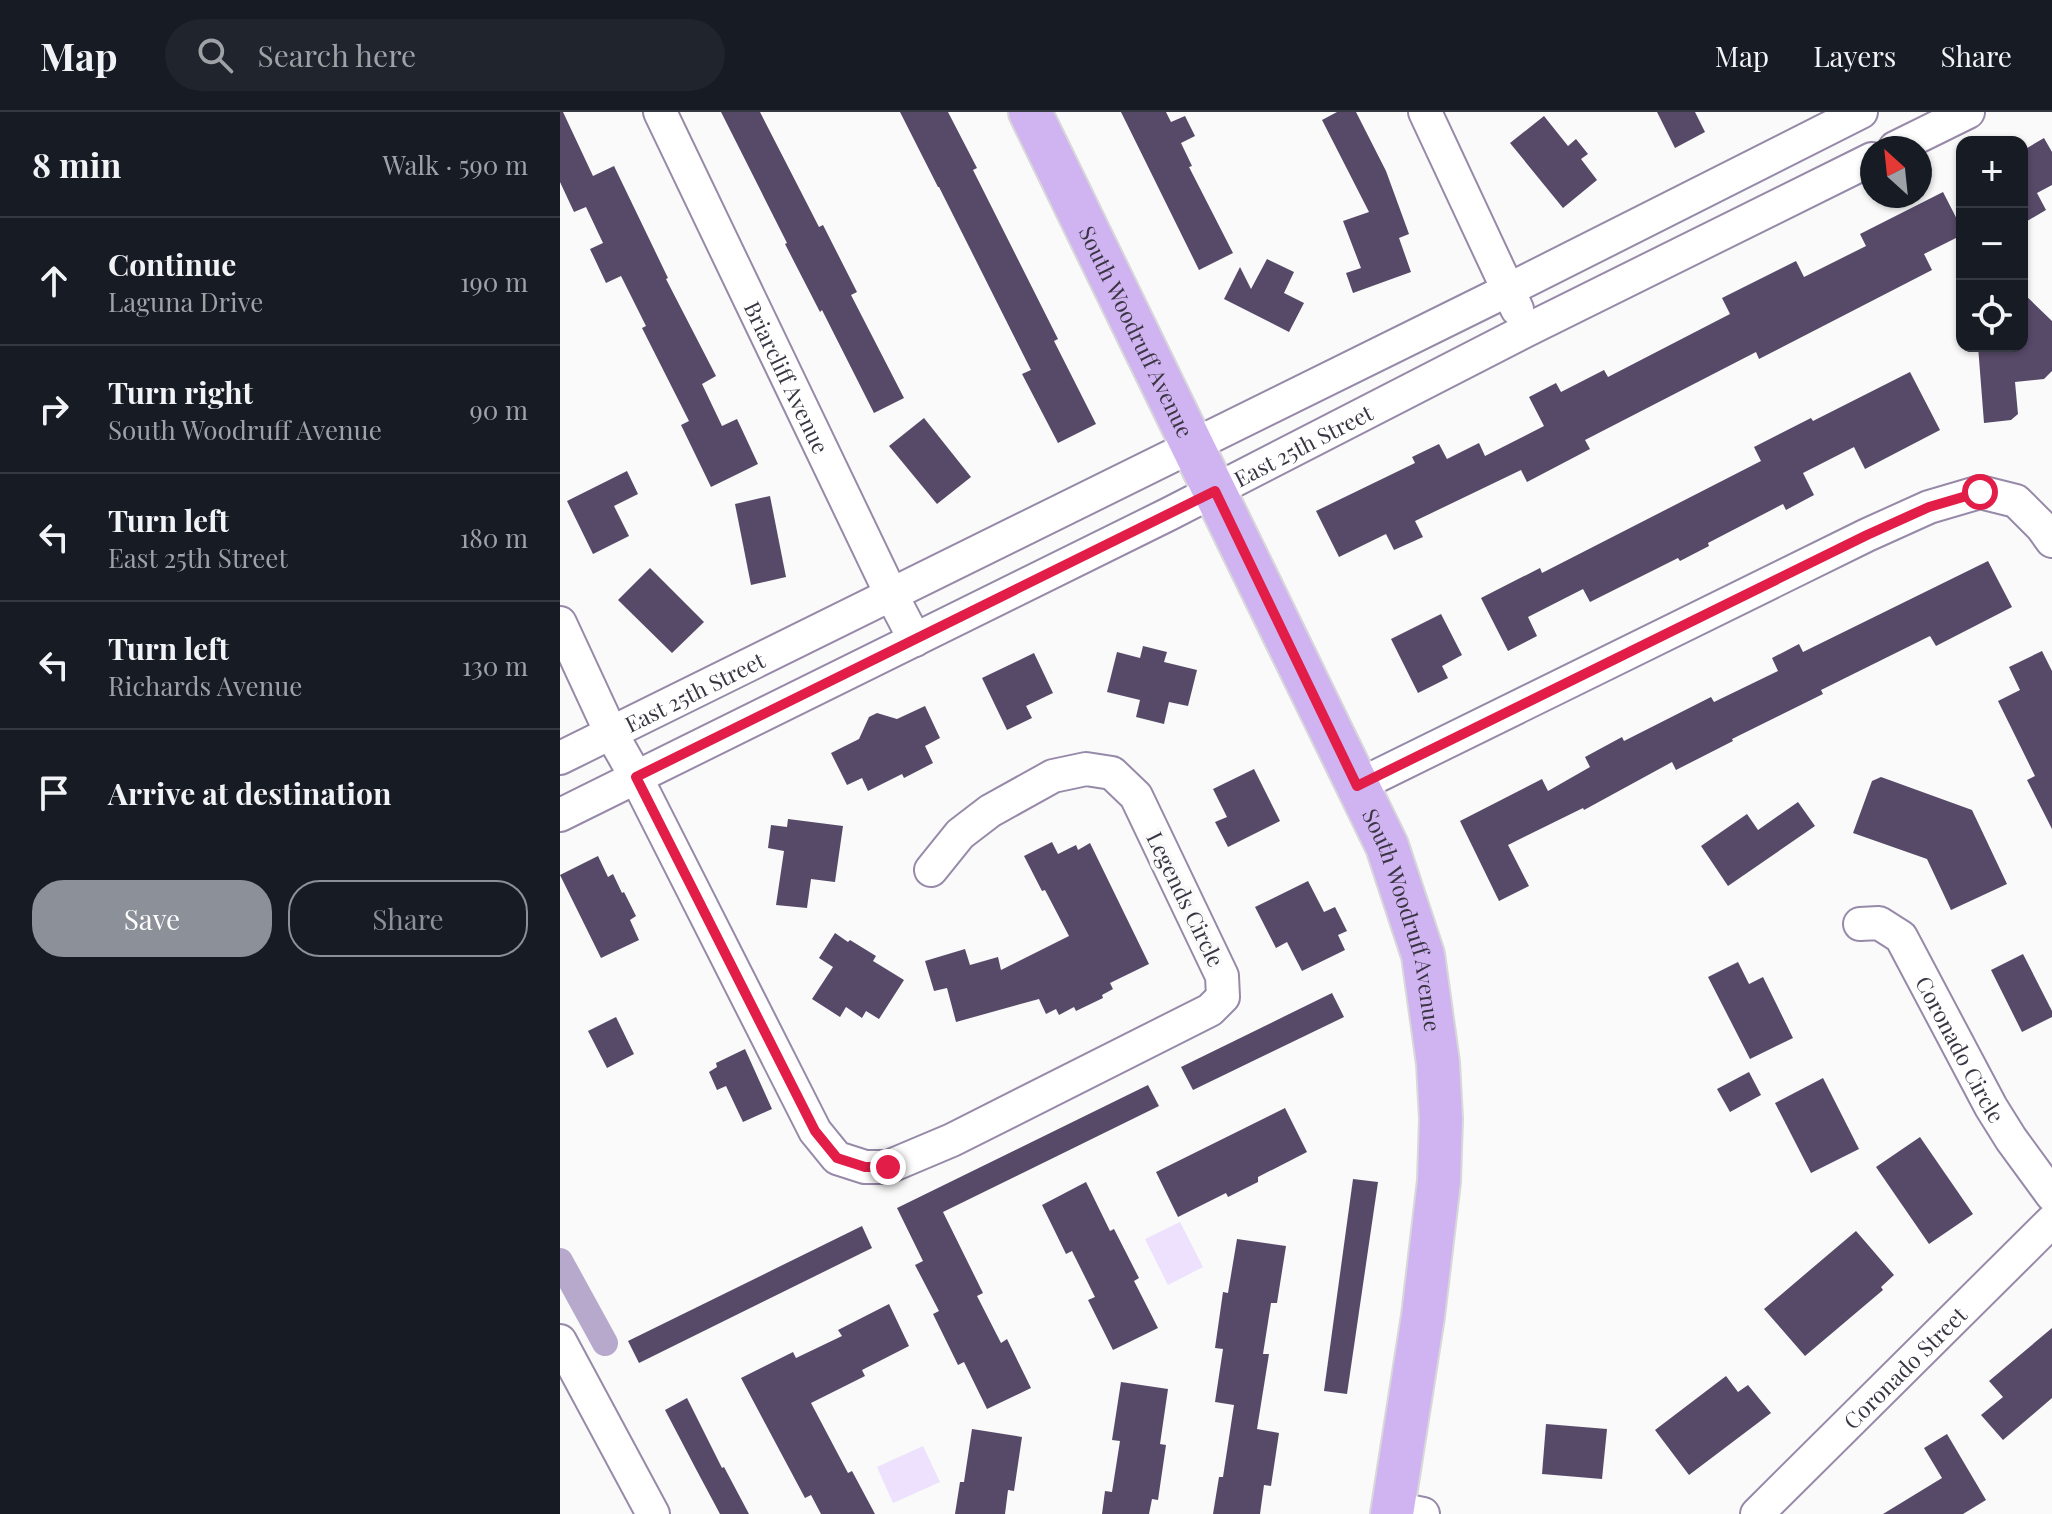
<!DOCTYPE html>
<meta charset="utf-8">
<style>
body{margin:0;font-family:"Playfair Display",serif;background:#20242c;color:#f1f3f6}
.controls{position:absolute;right:24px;top:24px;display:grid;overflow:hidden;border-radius:16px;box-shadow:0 2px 6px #0004}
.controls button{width:72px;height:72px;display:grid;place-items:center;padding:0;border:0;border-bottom:2px solid #363941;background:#171b24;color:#f1f3f6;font:40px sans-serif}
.compass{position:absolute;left:1300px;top:24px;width:72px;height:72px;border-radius:50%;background:#171b24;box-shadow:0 2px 6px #0004;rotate:333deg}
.stop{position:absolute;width:24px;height:24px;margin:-18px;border:6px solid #e11d48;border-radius:50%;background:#fff}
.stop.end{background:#e11d48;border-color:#fff;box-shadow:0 2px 8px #0008}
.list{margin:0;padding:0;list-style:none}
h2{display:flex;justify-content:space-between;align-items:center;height:104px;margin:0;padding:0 32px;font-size:34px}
h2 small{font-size:26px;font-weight:400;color:#9ea1a6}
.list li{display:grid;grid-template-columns:52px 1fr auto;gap:24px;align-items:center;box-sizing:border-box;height:128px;padding:0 32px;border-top:2px solid #363941}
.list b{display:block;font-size:30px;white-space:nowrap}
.list p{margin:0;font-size:26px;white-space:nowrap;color:#9ea1a6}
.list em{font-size:26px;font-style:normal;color:#9ea1a6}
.actions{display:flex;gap:16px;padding:24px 32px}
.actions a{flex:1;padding:18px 0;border:2px solid #8c9099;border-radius:32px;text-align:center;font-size:28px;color:#8c9099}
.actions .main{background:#8c9099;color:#fff}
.icon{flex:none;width:44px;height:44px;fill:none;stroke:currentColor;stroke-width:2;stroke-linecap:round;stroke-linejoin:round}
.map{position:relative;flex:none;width:1492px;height:1402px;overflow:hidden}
header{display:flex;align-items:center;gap:48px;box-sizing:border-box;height:112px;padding:0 40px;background:#171b24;border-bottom:2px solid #363941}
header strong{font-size:38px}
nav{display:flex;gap:44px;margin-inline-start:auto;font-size:28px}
.search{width:560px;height:72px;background:#20242c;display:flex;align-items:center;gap:20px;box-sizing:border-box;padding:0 28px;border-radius:44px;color:#9ea1a6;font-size:30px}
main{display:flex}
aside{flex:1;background:#171b24}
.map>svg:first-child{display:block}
.green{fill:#ede1fe}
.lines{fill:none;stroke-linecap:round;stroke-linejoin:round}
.canal{stroke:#b7a9cc;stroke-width:26}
.building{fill:#574a69}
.minor-casing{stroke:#978aa9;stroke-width:36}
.major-casing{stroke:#d8d7d9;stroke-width:46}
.minor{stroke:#fff;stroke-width:32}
.major{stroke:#d0b4f1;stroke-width:42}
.route{stroke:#e11d48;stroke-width:10}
.labels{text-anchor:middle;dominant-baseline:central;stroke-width:8;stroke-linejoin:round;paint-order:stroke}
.street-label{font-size:22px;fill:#3a3542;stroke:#f9faf9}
</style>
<header>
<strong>Map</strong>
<div class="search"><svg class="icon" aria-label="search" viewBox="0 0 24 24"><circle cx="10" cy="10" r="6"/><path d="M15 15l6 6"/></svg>Search here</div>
<nav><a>Map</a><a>Layers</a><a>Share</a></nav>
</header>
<main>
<aside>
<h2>8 min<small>Walk · 590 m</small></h2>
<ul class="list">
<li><svg class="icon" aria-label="ahead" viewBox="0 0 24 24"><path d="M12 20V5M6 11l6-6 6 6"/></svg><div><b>Continue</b><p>Laguna Drive</p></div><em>190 m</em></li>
<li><svg class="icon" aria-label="right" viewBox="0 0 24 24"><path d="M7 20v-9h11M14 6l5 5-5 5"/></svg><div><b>Turn right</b><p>South Woodruff Avenue</p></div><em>90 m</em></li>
<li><svg class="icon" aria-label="left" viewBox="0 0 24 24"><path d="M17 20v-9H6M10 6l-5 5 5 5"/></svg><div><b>Turn left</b><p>East 25th Street</p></div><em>180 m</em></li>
<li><svg class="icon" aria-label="left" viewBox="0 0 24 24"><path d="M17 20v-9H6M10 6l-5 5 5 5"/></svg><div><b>Turn left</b><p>Richards Avenue</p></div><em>130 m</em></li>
<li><svg class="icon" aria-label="arrive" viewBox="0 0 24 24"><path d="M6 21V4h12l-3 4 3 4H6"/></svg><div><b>Arrive at destination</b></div></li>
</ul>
<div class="actions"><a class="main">Save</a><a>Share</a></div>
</aside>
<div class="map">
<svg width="1492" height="1402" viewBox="0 0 1492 1402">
<rect width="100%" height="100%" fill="#f9faf9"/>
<g class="green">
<path d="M620,1110L643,1155L608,1173L585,1127Z"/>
<path d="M363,1334L380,1370L333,1391L317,1355Z"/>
</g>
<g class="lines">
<path class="canal" d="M0,1149L45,1231"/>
</g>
<g class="building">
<path d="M0,0H3L33,64L54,54L108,166L106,167L156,264L142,272L162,314L177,307L198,352L151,375L121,313L129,309L82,216L86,214L61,164L46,171L30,137L43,131L26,95L14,100L0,70Z"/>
<path d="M161,0H200L259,115L263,113L297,180L291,183L344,286L314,301L262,198L260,200L225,132L227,131Z"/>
<path d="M340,0H388L417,56L413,58L498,227L494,229L536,312L498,331L462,262L471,258L379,75H378Z"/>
<path d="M561,0H606L611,10L625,4L635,24L621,31L632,54L629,55L673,141L639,158Z"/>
<path d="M777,0H796L826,59L849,122L839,126L851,160L793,181L786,161L801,156L783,109L809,100L762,8Z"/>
<path d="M1097,0H1135L1145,20L1115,36Z"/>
<path d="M984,4L1008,34L1016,27L1028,42L1021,47L1037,68L1003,96L950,31Z"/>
<path d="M1484,26L1492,40V73L1477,81L1486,98L1462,112V39Z"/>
<path d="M1383,80L1402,117V123L1364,142L1372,158L1199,247L1196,240L1025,328L1030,337L967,370L961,358L855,409L863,425L834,438L826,422L779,445L756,399L855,351L852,345L879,332L887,347L919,331L925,344L984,314L969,285L996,271L1001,280L1044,258L1048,265L1170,202L1162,186L1236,149L1244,165L1306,134L1300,122Z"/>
<path d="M707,147L734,160L724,181L744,191L729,220L664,187L680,155L691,177Z"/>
<path d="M1462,180L1492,209V259L1484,267L1455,270L1458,302L1451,308L1424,311L1418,234H1462Z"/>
<path d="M1350,260L1380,318L1305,357L1294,335L1243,361L1254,383L1226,398L1223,392L1148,431L1149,434L1120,449L1118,446L1030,490L1023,477L968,505L977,524L948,539L921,486L980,456L982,461L1201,349L1194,335L1251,306L1253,309Z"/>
<path d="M364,306L411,365L377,392L329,334Z"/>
<path d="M67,359L78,382L54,394L69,424L33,442L7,389Z"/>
<path d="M210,384L226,465L191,473L175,392Z"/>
<path d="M1428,449L1452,495L1376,534L1370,524L1261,578L1263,582L1172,627L1173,629L1116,658L1112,650L1024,698L1023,696L948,733L969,774L939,789L900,709L982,667L988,679L1030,655L1025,645L1062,625L1064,629L1151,585L1154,590L1218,559L1212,546L1239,532L1243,540Z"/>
<path d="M90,456L144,510L112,541L58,488Z"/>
<path d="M881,502L902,543L882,554L888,566L858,581L831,527Z"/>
<path d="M583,534L607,540L604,550L637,558L628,594L609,590L604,612L576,605L580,588L547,580L557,540L580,546Z"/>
<path d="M1482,539L1492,559V717L1467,668L1475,664L1438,589L1460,578L1449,555Z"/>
<path d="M474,541L493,581L466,594L472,606L447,618L422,566Z"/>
<path d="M365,594L380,626L365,634L373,651L344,666L342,662L308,679L302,666L287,673L271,641L299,627L309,605L317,601L337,607Z"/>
<path d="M694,657L720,709L668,735L655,710L667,705L653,677Z"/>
<path d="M1321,665L1412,698L1447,772L1391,798L1367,747L1293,721L1312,669Z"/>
<path d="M1238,690L1255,714L1168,774L1141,734L1187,702L1198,718Z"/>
<path d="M228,707L283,714L275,770L251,767L247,796L216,793L224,739L208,736L211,713L227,715Z"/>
<path d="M492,730L498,742L516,733L518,738L530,731L589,852L550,871L553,877L542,883L543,886L516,899L514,895L499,903L496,897L486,902L479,887L396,910L387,876L374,879L365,849L405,837L410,853L438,845L441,858L509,824L485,778L482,779L464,744Z"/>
<path d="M38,744L48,765L53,762L62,781L64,780L76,804L70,808L79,828L41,846L0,763Z"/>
<path d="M748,769L764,800L775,795L787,819L778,823L785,838L742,859L727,830L716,836L695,795Z"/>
<path d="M275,821L288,830L290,828L316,844L313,849L344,868L319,907L306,899L302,906L286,895L280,905L252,887L273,855L259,846Z"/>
<path d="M1463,842L1492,899V905L1462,920L1431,858Z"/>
<path d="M1178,850L1189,872L1203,865L1233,926L1190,947L1148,865Z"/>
<path d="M772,881L784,905L633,978L621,955Z"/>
<path d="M56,905L74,942L47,956L28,919Z"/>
<path d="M185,937L212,997L183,1010L166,974L157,978L149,960L157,955L156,951Z"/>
<path d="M1189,960L1201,983L1170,1000L1157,977Z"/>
<path d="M1263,966L1299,1037L1251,1061L1215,991Z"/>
<path d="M588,973L599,994L383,1100L423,1181L417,1184L441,1231L447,1227L471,1276L427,1297L404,1250L398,1253L373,1202L379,1199L355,1153L363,1149L337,1096Z"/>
<path d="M725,996L747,1040L698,1065V1070L668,1085L666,1081L618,1105L596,1060Z"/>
<path d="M1360,1025L1413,1102L1369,1132L1316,1055Z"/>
<path d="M793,1067L818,1070L787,1282L764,1279Z"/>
<path d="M526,1070L550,1119L554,1117L579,1166L574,1169L598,1216L553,1238L528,1188L535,1185L512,1139L506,1142L482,1093Z"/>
<path d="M302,1114L312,1136L79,1251L68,1229Z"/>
<path d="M1296,1119L1334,1163L1321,1175L1323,1178L1245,1244L1204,1197Z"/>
<path d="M677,1127L726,1134L717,1191H711L703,1242H709L697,1317L719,1321L711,1374L704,1373L700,1402H653L659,1365H663L674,1293L655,1290L663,1237L655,1236L663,1180L668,1181Z"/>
<path d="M329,1192L349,1234L302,1258L305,1264L251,1291L288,1361L292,1359L315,1402H261L251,1383L245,1386L181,1266L233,1240L236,1246L282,1224L278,1218Z"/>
<path d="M1492,1216V1286L1443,1328L1421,1303L1443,1285L1429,1269Z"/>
<path d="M1166,1264L1178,1280L1188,1273L1211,1301L1129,1363L1095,1318Z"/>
<path d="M561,1270L608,1277L600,1332L606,1333L598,1388L592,1387L589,1402H542L545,1379L552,1380L560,1329L552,1328Z"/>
<path d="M127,1286L162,1356L164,1355L189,1402H160L137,1359L105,1298Z"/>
<path d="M986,1312L1047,1317L1042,1367L982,1362Z"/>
<path d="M412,1317L462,1325L454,1379L448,1378L445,1402H395L400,1370H404Z"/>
<path d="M1387,1322L1426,1388L1403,1402H1323L1382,1366L1364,1336Z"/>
</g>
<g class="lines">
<defs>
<g id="minor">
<path id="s1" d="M100,0L331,482L355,528"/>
<path d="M865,0L957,197"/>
<path d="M1335,36L1408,0"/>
<path d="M0,511L51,621L76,665L255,1019L277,1046L305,1055H328L392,1028L650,898L663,885L662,864L576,684L552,661L526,657L493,664L430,699L400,722L371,758"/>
<path id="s2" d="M0,646L948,178L1301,0"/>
<path d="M797,674L1307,423L1369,395L1420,380L1456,389L1482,415L1492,429"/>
<path id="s3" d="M0,703L609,402L967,218L1312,47"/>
<path id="s4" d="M1300,812L1319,811L1341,825L1431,995L1451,1027L1492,1083"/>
<path d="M0,1229L93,1402"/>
<path d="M833,1396L863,1402"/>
<path id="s5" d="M1197,1402L1492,1109"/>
</g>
<g id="major">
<path id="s6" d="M470,0L827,734L863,843L878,951L881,1007L879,1069L863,1204L832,1402"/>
</g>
</defs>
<use href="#minor" class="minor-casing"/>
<use href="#major" class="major-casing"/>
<use href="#minor" class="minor"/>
<use href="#major" class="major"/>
</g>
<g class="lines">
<path class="route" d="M328,1055H305L277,1046L255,1019L76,665L655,379L797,674L1307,423L1369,395L1420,380"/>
</g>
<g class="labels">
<g class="street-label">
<text stroke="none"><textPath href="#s6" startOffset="244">South Woodruff Avenue</textPath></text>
<text stroke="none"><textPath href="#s1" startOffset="294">Briarcliff Avenue</textPath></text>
<text stroke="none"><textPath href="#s3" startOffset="830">East 25th Street</textPath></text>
<text stroke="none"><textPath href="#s2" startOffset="150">East 25th Street</textPath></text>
<text transform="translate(626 787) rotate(64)">Legends Circle</text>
<text stroke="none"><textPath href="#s6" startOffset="892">South Woodruff Avenue</textPath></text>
<text stroke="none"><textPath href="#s4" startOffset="172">Coronado Circle</textPath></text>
<text stroke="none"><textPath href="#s5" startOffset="208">Coronado Street</textPath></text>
</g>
</g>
</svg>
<div class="controls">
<button>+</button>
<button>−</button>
<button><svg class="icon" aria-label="locate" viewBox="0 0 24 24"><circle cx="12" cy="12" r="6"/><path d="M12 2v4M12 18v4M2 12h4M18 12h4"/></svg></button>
</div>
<svg class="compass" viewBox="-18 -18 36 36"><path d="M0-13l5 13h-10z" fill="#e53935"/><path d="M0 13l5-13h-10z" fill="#9ea1a6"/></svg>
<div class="stop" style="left:1420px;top:380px"></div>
<div class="stop end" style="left:328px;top:1055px"></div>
</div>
</main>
